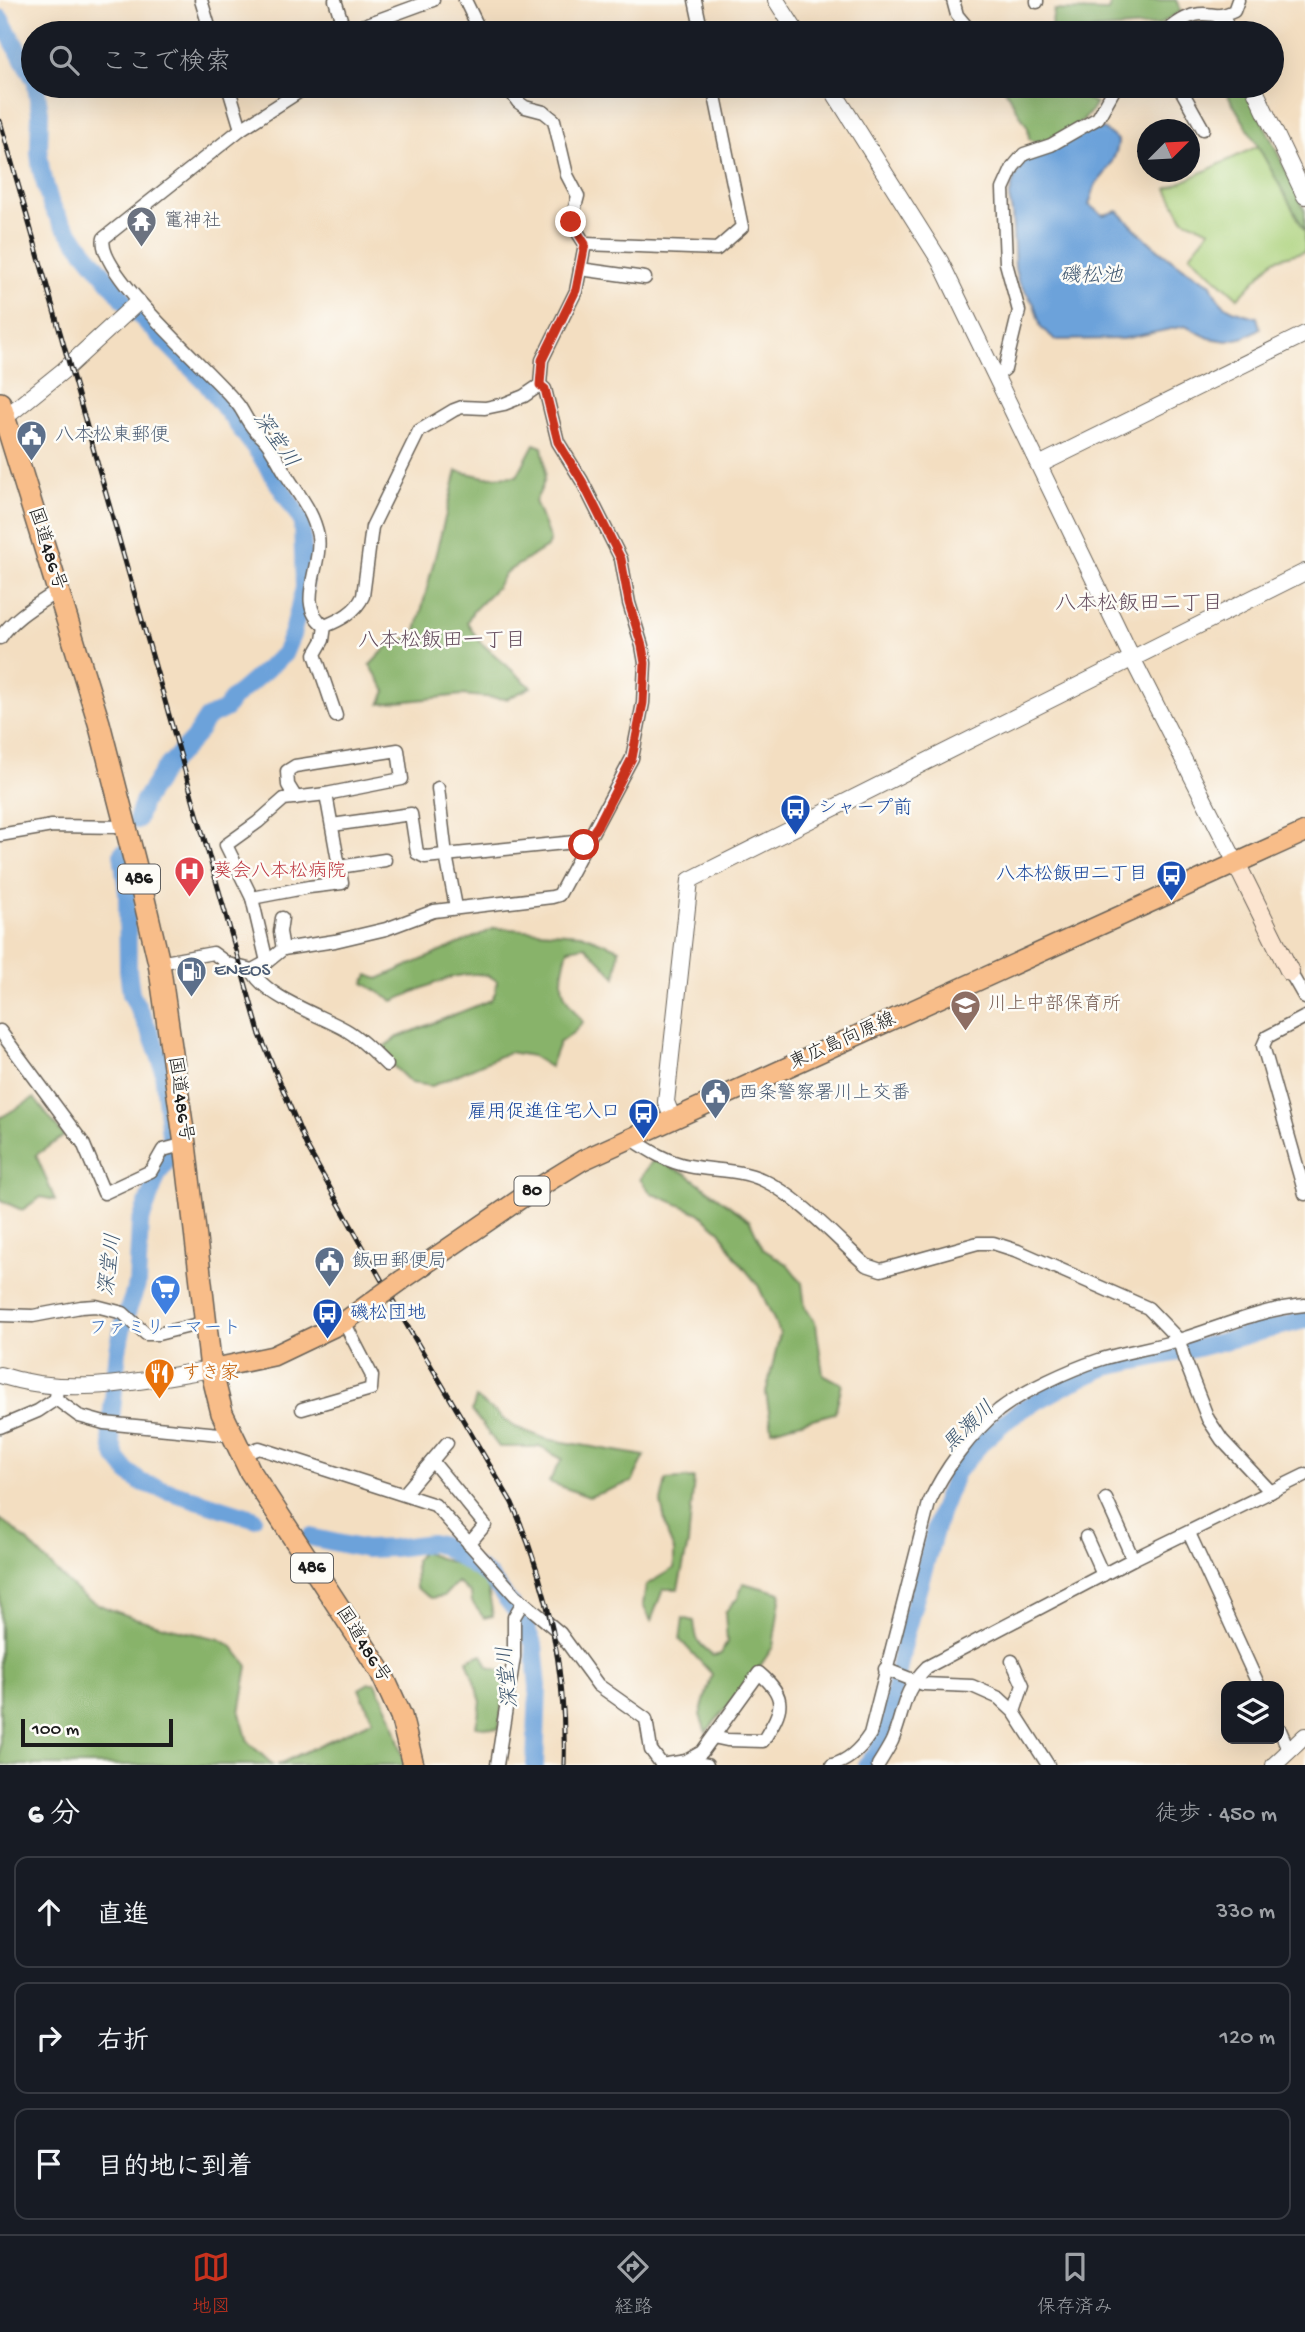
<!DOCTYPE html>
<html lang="ja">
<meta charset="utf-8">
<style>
body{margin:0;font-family:"Gochi Hand","Klee One",sans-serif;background:#20242c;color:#f1f3f6}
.controls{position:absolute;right:21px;bottom:21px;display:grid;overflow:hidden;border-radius:14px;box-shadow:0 7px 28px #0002}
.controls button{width:63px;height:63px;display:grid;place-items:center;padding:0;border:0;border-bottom:2px solid #363941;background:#171b24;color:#f1f3f6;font:35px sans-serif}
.compass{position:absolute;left:1137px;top:119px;width:63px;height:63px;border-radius:50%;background:#171b24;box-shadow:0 7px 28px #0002;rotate:66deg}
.scale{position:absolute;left:21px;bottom:18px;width:152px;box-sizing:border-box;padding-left:7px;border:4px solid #1c1c1c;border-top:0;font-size:19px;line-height:24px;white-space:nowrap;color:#1c1c1c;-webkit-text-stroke:5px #fdfcf7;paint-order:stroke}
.stop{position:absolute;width:21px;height:21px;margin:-16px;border:5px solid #c8321e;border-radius:50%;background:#fff}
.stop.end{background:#c8321e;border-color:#fff;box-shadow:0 2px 7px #0008}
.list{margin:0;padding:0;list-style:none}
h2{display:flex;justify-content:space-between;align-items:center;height:91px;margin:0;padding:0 28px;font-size:30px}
h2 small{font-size:23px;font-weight:400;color:#9ea1a6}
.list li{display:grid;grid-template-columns:46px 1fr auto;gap:21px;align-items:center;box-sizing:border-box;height:112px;margin:0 14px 14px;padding:0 14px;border:2px solid #363941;border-radius:14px}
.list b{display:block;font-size:26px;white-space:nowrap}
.list em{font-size:23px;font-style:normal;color:#9ea1a6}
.icon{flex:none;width:38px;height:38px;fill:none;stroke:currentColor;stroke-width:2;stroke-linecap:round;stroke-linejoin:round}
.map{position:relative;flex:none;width:1305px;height:1765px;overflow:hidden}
.search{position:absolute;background:#171b24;box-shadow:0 7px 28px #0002;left:21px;right:21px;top:21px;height:77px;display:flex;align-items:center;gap:18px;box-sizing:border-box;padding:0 24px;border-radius:38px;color:#9ea1a6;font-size:26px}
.sheet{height:469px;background:#171b24}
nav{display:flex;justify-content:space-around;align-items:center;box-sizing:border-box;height:98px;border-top:2px solid #363941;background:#171b24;font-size:19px;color:#9ea1a6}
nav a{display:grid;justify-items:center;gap:4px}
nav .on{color:#c8321e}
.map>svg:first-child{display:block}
.green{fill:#abd17b;stroke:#64764c;stroke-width:2}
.forest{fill:#88b36b;stroke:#526844;stroke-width:2}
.water{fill:#6ca2da;stroke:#445f7b;stroke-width:2}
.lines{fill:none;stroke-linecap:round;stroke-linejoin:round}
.river{stroke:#6ca2da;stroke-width:18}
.minor-casing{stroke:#676056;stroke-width:15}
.tertiary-casing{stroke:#676056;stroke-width:18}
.secondary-casing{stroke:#676056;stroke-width:20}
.primary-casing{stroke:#676056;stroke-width:22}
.trunk-casing{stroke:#676056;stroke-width:24}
.minor{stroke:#fff;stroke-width:12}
.tertiary{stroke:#fff;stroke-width:16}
.secondary{stroke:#fce5d0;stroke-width:18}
.primary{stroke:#f8bd89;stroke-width:19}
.trunk{stroke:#f8bd89;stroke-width:21}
.rail-casing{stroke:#1c1c1c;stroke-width:5}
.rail{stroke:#fdfcf7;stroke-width:2.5;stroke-dasharray:8;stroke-linecap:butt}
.primary-bridge-casing{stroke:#676056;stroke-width:22;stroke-linecap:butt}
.primary-bridge{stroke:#f8bd89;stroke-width:19}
.route{stroke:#c8321e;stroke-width:9}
.labels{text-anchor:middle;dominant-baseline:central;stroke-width:5;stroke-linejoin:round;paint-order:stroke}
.shield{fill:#fdfcf7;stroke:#605f5e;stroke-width:2}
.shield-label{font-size:18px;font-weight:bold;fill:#1c1c1c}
.worship-label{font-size:19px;fill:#5b616d;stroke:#fdfcf7;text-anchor:start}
.service-label{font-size:19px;fill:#4e5e75;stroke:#fdfcf7;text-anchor:start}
.street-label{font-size:19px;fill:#1c1c1c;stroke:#fdfcf7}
.transit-label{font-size:19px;fill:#164399;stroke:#fdfcf7;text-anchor:start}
.health-label{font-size:19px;fill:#be3a42;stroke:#fdfcf7;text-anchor:start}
.education-label{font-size:19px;fill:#785e54;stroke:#fdfcf7;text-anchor:start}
.shop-label{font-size:19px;fill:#366cbe;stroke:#fdfcf7}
.food-label{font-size:19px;fill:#c56008;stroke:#fdfcf7;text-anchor:start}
.water-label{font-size:21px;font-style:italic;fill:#405871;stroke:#fdfcf7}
.neighbourhood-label{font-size:21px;fill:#654d5e;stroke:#fdfcf7}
</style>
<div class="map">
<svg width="1305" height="1765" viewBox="0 0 1305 1765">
<rect width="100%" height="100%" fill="#fdfcf7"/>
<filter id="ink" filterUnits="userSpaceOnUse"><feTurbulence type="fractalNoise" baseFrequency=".0143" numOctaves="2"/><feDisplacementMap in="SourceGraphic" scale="14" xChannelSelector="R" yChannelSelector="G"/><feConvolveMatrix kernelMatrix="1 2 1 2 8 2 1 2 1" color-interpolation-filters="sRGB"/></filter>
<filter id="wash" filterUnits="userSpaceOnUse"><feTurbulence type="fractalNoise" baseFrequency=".00686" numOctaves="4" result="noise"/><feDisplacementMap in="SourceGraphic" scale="28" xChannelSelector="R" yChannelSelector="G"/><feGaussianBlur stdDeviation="1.57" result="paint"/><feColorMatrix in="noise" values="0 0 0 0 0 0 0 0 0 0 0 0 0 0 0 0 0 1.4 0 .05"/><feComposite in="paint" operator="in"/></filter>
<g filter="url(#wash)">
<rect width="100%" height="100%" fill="#f3dec1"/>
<path class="green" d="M1258,146L1305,231V251L1274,260L1238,298L1190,255L1210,230L1183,219L1167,189Z"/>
<g class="forest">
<path d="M1112,0H1176L1181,11L1158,25L1050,33L1054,10L1108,11Z"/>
<path d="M1003,86H1067L1070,91L1096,103C1085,125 1059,137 1036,143L1029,139L1028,128Z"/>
<path d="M1231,86H1246L1305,211V231L1258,146L1226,92Z"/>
<path d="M534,444L542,447C547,472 548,479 535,501L550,540L547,547L505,573L497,587L473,611L467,622L479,641L531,687L507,699L462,695L380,704L386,691L370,665L388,646L415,635L457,471L485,477L517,476Z"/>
<path d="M495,928L581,934L619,949L616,977L585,946L568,949C558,987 559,992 583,1022L574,1032L559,1043L550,1067L532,1056L509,1052L432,1086L411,1083L378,1051L396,1038L491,1000L496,991L497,981C473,960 419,991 393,1001L364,983L368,975L378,979Z"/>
<path d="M34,1098L64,1136L36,1155L55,1200L41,1197L22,1210L0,1200V1118Z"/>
<path d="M653,1160L685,1173L750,1221L763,1249L788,1265L802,1283L805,1307L816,1324L823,1374L842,1384L835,1413L772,1430L766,1393L780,1333L758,1285L736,1258L721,1232L699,1213L651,1193L640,1179Z"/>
<path d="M476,1398L515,1427L546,1439L645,1456L632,1482L589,1497L549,1482L562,1459L540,1447H499L472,1411Z"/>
<path d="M694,1478L688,1544L678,1589H663L651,1621L643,1605L646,1585L674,1568V1550L668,1536L661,1502L666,1480Z"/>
<path d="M0,1519C30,1539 51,1569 78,1592C104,1614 186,1632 220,1639L233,1647L248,1666L240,1713L248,1742L273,1765H0Z"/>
<path d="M422,1552L476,1571L487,1583L493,1616L484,1618L472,1602L471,1594L457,1582L444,1596L431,1598L416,1588L415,1561Z"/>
<path d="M743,1583L781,1593L773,1647L752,1678L706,1732L700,1715L712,1674L680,1640L683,1618L694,1621C696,1641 697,1643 713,1656L721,1654L727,1642L725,1612L738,1598Z"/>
<path d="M482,1654L488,1667L506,1672L499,1729L476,1726L481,1702L467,1660Z"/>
<path d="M369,1683H376L391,1715L405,1765H277L373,1720L359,1689Z"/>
</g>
<path class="water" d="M1103,129L1118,140C1119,152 1106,176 1096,183L1089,205L1103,215L1118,211C1149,244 1171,262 1211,284C1219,308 1234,312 1257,317L1260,328L1245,337L1227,341L1209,338L1185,326L1123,339L1056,340L1041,328L1034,304L1018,281L1015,268L1012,213L1009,198L1014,179L1025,161L1086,131Z"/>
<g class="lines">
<g class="river">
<path d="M0,18L33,77"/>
<path d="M36,86L40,112L39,153L41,170L51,205L61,222L127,303L206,383L258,452L302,521L304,588L292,635L284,654L232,699L225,709L207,718L194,738L163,771L143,802L137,820"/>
<path d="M122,853L127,893L128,970L131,994L151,1034L162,1063L172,1153L158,1174L140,1223L137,1285L124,1321L118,1350L110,1430L112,1444L116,1457L128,1472L140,1482L253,1518"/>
<path d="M310,1537L365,1549L393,1548L431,1543L443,1546L489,1576L522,1619L534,1645L538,1687L535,1765"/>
<path d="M866,1765L876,1754L890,1715L905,1635L940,1513L956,1472L984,1440L1003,1423L1024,1408L1068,1384L1106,1367L1189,1350L1305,1320"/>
</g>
</g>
</g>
<g filter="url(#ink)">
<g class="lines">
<defs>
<g id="minor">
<path d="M201,0L211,33"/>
<path d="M335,0L345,32"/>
<path d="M465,0L481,33"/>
<path d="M695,0L702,33"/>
<path d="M953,0L957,15L972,33"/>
<path d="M1037,2V0"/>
<path d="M343,33L433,0"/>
<path d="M1165,33C1173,26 1184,17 1195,15C1211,11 1215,20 1234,11L1238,0"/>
<path d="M228,86L241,129"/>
<path d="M308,86L241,129L104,238C94,272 217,376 239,406C244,413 247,421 253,428C256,433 261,435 264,439C272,448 278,461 284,471C297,493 313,510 318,536C323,566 294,605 325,626"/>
<path d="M1179,86L1203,129"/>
<path d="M585,244L717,249L742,227L713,86"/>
<path d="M580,269L645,278"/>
<path d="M995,377L1005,369L1019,311L1006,263L1003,189L1013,167L1024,154L1051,145L1098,118L1116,86"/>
<path d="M325,626C340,620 356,612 363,596L372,527L419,431L454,410L462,407L485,408L504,404L524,396L540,385L542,360L576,291L585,244L571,222L578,196L567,175L554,120L544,112L525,107L518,102L507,86"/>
<path d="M325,626L323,640L315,654L336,716"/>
<path d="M0,638C15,616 37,605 59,590"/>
<path d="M438,788L446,855L456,907"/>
<path d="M332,825L411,814L417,853L425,857L575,842L584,845"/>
<path d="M0,835L52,826L126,827"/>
<path d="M339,867L385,860"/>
<path d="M252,898L309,887L342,883L326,794"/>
<path d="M282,918L280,932L283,949"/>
<path d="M267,962L252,898L226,845L258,822L284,799L326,794L402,779L398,750L295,766L287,771L288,785L296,798"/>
<path d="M159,963L213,953L228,964L252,970L267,962L283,949L335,941L386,929L434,911L552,897L559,895L632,758L643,703L645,663L642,646L629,603L621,559L582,481L558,442L545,389L540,385"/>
<path d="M252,970C264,997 320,1015 346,1030C362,1039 374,1053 387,1065"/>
<path d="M1290,972L1305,998"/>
<path d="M1305,1017L1267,1037L1263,1046L1305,1194"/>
<path d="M0,1031L83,1143L104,1193L151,1171L163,1150L185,1144"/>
<path d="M632,1139C650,1151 667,1162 689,1166C714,1171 739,1169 763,1180C798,1196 837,1239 866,1265L881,1270L978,1243H993L1018,1251L1148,1308L1179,1340L1184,1358L1208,1419L1222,1440L1271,1492"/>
<path d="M0,1315L33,1316L81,1307L96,1306L123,1313L146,1334H158L206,1322"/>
<path d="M57,1386L56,1399L79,1416L104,1423L230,1435"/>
<path d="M302,1409L371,1389L372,1376L344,1322"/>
<path d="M0,1427L38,1411L56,1399"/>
<path d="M241,1455L259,1448L435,1505L515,1595L560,1633L598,1685L646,1719L651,1750L662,1765"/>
<path d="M432,1461L485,1525L469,1544"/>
<path d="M404,1494L447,1443"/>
<path d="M1106,1499L1133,1559"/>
<path d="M1189,1533L1259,1686"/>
<path d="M1086,1537L1103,1575"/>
<path d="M1012,1661L1023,1685L1014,1712"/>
<path d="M885,1669L923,1684L972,1686L999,1698L1014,1712L1048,1765"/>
<path d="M1279,1728L1289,1751"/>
<path d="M686,1761L702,1752L759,1673C790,1699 781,1711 763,1741L727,1740L713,1737"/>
<path d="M497,1765L514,1657V1617L523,1602"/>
<path d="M661,1765L686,1761L707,1765"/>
<path d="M832,1765C849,1761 861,1748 870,1734L929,1503C943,1471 972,1432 999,1410C1025,1390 1069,1370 1099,1360C1126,1351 1155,1348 1182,1339C1224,1326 1261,1309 1305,1305"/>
<path d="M878,1765C883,1757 888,1749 892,1741C905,1710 901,1693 927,1667L1133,1559L1305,1475"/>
</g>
<g id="tertiary">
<path d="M776,0L797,33"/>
<path d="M1221,17L1229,33"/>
<path d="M830,86L940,261L1132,658L1236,863"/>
<path d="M1253,86L1305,196"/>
<path d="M0,418L12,412L64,370L138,302"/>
<path d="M1039,465L1305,334"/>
<path d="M673,1119L666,1102L690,880L1305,572"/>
<path d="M0,1375C69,1398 141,1381 211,1369"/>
<path d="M1274,1765L1305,1736"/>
</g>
<path id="secondary" d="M1236,863L1290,972"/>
<g id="primary">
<path d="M402,1280L523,1197L583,1160L1305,832"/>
<path d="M211,1369L273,1356L344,1322L377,1298"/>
</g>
<path id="trunk" d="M0,403L99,723L140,882L159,963L185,1144L211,1369L222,1413L250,1471L381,1672L401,1716L413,1765"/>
</defs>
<use href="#minor" class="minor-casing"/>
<use href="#tertiary" class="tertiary-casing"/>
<use href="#secondary" class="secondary-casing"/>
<use href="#primary" class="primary-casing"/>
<use href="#trunk" class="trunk-casing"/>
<use href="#minor" class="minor"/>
<use href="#tertiary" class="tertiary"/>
<use href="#secondary" class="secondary"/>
<use href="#primary" class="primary"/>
<use href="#trunk" class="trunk"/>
<defs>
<path id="rail" d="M0,121L260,1035L307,1147L405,1322L512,1503C549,1588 567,1673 564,1765"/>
</defs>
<use href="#rail" class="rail-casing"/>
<use href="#rail" class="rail"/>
<defs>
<path id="primary-bridge" d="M377,1298L402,1280"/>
</defs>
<use href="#primary-bridge" class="primary-bridge-casing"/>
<use href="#primary-bridge" class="primary-bridge"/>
</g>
</g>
<g class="lines" filter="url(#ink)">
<path class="route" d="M571,222L585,244L576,290L542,360L540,385L545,389L558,442L582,481L621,559L629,603L642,646L645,663L643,703L632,758L598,825L584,845"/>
</g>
<defs>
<symbol id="temple-pin" viewBox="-11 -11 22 30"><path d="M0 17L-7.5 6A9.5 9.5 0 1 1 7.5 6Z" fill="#6b7280" stroke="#fdfcf7"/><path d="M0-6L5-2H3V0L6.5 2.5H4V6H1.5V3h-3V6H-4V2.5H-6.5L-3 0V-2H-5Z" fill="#fff"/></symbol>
<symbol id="civic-pin" viewBox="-11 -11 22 30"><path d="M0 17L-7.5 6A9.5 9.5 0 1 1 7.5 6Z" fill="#5c6f8a" stroke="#fdfcf7"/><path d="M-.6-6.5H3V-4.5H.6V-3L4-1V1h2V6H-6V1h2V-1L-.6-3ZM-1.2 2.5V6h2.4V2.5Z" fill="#fff"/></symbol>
<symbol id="bus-pin" viewBox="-11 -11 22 30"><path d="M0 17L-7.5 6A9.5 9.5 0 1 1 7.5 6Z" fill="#1a4fb4" stroke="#fdfcf7"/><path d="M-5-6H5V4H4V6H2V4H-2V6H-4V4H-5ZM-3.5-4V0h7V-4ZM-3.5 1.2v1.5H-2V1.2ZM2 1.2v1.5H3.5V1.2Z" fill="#fff"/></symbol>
<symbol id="hospital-pin" viewBox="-11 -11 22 30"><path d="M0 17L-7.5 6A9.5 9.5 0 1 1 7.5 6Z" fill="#e0444e" stroke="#fdfcf7"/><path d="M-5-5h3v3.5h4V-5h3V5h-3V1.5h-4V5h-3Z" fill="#fff"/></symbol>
<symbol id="fuel-pin" viewBox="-11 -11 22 30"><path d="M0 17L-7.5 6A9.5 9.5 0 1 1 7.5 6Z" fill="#5c6f8a" stroke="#fdfcf7"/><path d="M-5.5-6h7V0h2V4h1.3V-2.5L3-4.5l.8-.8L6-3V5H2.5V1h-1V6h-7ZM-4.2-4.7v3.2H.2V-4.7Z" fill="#fff"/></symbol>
<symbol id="school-pin" viewBox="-11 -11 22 30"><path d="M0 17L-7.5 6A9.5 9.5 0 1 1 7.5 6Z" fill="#8d6e63" stroke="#fdfcf7"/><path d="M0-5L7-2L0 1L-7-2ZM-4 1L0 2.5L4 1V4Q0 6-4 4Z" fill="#fff"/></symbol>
<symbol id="supermarket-pin" viewBox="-11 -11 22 30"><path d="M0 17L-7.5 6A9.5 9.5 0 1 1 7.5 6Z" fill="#3f7fe0" stroke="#fdfcf7"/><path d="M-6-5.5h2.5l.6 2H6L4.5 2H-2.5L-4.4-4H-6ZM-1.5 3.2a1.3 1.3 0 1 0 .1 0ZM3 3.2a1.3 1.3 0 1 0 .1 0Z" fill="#fff"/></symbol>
<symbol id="restaurant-pin" viewBox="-11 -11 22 30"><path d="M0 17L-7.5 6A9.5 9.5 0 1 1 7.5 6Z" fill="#e8710a" stroke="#fdfcf7"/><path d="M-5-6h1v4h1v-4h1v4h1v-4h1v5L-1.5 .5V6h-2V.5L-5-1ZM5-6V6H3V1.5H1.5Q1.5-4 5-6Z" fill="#fff"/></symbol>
</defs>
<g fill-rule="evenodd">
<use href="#temple-pin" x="124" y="204" width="35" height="47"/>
<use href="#civic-pin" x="14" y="418" width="35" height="47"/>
<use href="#bus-pin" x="778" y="792" width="35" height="47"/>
<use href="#hospital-pin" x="172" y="854" width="35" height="47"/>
<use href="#bus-pin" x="1154" y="858" width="35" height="47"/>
<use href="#fuel-pin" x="174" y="954" width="35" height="47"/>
<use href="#school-pin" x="948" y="988" width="35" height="47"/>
<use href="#civic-pin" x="698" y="1076" width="35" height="47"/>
<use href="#bus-pin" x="626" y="1096" width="35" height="47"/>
<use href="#civic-pin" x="312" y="1244" width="35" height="47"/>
<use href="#supermarket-pin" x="148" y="1272" width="35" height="47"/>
<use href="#bus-pin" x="310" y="1296" width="35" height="47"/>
<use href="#restaurant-pin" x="142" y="1356" width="35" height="47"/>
</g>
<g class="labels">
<g class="shield">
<rect x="118" y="864.5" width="42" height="29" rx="5"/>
<rect x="514.5" y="1176.5" width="35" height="29" rx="5"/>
<rect x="291" y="1553.5" width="42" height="29" rx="5"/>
</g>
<g class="shield-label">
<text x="139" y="879">486</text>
<text x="532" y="1191">80</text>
<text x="312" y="1568">486</text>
</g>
<g class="worship-label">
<text x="164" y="222">竃神社</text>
</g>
<g class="service-label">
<text x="55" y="436">八本松東郵便</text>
<text x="214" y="971">ENEOS</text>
<text x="739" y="1094">西条警察署川上交番</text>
<text x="352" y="1262">飯田郵便局</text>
</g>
<g class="street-label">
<text transform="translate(46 549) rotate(72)">国道486号</text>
<text transform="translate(843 1042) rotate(-24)">東広島向原線</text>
<text transform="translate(179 1099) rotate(82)">国道486号</text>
<text transform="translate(362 1645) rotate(58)">国道486号</text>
</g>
<g class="transit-label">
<text x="818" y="809">シャープ前</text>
<text x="1148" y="875" text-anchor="end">八本松飯田二丁目</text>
<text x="620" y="1113" text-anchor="end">雇用促進住宅入口</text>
<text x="350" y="1314">磯松団地</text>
</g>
<g class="health-label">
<text x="213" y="872">葵会八本松病院</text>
</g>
<g class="education-label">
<text x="988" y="1005">川上中部保育所</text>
</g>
<g class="shop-label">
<text x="165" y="1329">ファミリーマート</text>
</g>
<g class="food-label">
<text x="182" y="1374">すき家</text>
</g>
<g class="water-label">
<text x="1091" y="277">磯松池</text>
<text transform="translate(274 441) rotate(55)">深堂川</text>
<text transform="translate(112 1265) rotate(-83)">深堂川</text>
<text transform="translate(970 1428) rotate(-44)">黒瀬川</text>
<text transform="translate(510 1677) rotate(-96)">深堂川</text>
</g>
<g class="neighbourhood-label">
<text x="1139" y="605">八本松飯田二丁目</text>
<text x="442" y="642">八本松飯田一丁目</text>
</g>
</g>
</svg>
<div class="controls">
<button><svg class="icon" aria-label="layers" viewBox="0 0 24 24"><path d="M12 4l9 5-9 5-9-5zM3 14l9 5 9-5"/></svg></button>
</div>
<svg class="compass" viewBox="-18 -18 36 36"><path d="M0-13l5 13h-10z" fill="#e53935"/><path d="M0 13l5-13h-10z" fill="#9ea1a6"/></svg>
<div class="scale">100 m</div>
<div class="stop" style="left:584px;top:845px"></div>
<div class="stop end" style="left:571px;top:222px"></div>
<div class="search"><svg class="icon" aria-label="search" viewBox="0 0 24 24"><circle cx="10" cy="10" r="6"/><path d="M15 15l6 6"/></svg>ここで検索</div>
</div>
<section class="sheet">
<h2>6 分<small>徒歩 · 450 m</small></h2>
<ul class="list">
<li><svg class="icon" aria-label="ahead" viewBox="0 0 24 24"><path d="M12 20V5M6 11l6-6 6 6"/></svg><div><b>直進</b></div><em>330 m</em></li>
<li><svg class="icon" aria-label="right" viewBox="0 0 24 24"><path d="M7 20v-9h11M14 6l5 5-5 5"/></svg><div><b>右折</b></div><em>120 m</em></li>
<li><svg class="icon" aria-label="arrive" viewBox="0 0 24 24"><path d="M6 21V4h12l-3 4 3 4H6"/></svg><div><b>目的地に到着</b></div></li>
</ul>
</section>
<nav>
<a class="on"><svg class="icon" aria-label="map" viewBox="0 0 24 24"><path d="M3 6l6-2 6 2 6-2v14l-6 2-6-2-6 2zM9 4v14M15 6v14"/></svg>地図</a>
<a><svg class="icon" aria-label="directions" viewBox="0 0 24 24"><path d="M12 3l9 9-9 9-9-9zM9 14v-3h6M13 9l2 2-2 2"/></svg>経路</a>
<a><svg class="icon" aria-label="saved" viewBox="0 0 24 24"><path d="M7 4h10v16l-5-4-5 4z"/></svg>保存済み</a>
</nav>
